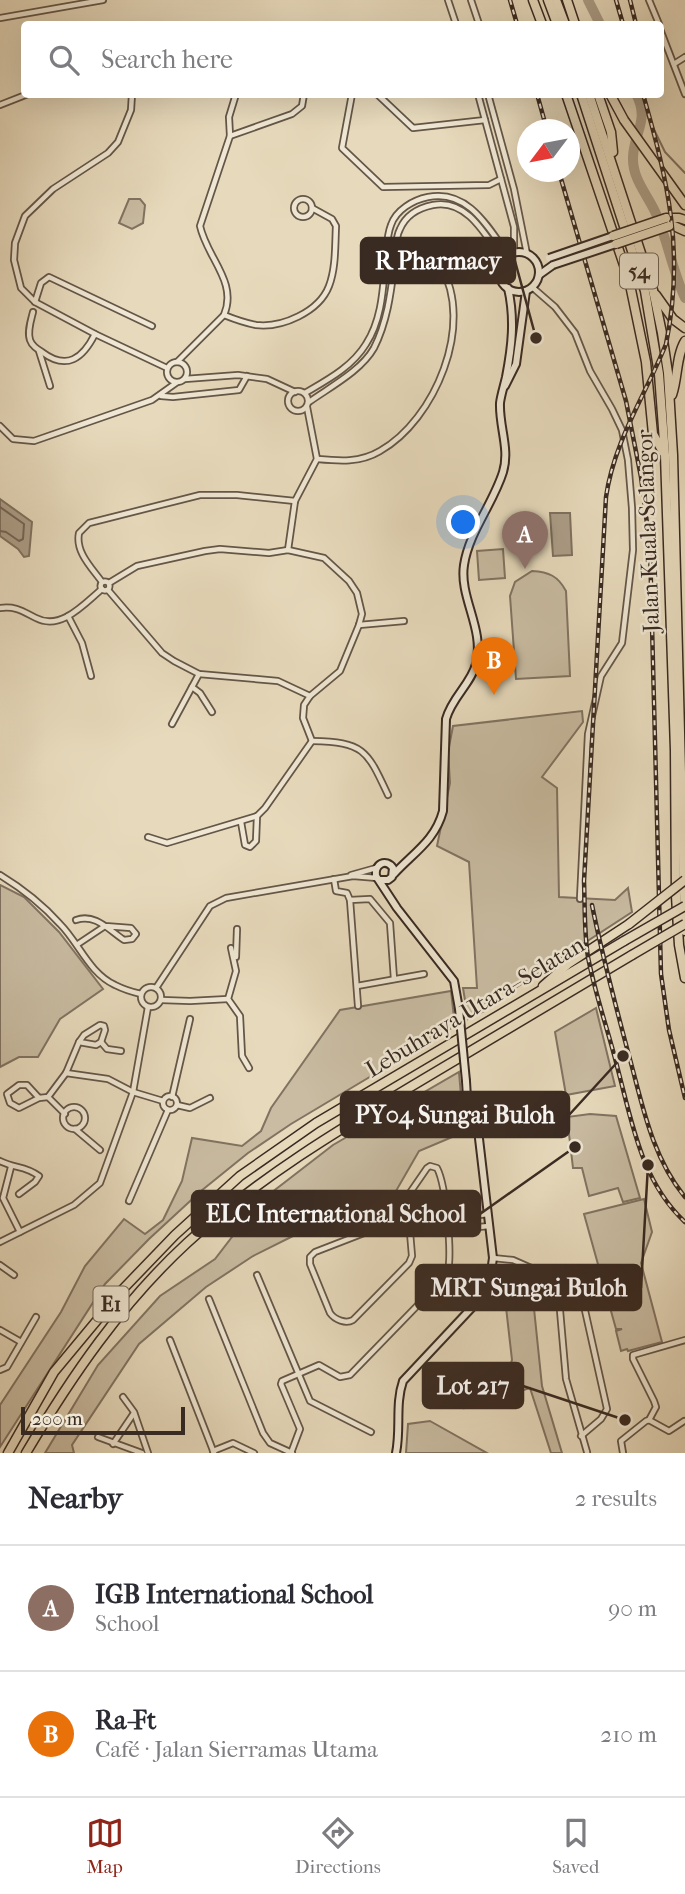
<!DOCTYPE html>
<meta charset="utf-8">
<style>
body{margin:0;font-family:"IM FELL French Canon",serif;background:#f2f2f3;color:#2b2b33}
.compass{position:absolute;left:517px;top:119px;width:63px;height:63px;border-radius:50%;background:#fff;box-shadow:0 7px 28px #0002;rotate:238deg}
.scale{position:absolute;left:21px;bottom:18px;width:164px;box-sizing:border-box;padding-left:7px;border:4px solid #392a22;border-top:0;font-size:19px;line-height:24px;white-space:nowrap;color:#392a22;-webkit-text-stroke:5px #efe7d3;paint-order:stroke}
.you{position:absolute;left:464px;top:523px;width:24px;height:24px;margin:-18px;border:5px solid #fff;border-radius:50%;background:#1a73e8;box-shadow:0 0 0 10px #1a73e833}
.badge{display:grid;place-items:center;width:46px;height:46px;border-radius:50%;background:#8f2418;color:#fff;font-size:23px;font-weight:700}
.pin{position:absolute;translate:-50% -58px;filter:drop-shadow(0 2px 4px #0008)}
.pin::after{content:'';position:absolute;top:37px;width:24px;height:21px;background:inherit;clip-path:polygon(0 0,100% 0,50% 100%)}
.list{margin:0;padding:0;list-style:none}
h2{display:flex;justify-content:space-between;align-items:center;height:91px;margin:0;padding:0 28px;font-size:30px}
h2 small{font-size:23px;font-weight:400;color:#7c7c81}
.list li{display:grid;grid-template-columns:46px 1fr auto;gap:21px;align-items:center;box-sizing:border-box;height:126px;padding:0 28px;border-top:2px solid #e1e1e2}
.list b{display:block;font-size:26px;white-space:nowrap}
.list p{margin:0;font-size:23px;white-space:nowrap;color:#7c7c81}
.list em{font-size:23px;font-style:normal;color:#7c7c81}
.icon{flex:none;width:38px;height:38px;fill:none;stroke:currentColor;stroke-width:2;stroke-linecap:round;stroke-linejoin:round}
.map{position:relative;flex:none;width:685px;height:1453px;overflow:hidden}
.search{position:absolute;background:#fff;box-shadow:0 7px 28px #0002;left:21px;right:21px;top:21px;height:77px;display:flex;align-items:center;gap:18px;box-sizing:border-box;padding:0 24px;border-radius:7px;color:#7c7c81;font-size:26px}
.sheet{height:343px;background:#fff}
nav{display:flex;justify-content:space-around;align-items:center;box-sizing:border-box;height:98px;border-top:2px solid #e1e1e2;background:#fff;font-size:19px;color:#7c7c81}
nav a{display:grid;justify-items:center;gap:4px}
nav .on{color:#8f2418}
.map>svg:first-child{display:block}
.green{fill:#c9bca2;stroke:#817362;stroke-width:2}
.water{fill:#ac9e88;stroke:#7e705f;stroke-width:2}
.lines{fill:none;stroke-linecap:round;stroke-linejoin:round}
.shore{stroke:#726455;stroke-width:2}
.stream{stroke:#7e705f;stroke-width:2}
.river{stroke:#ac9e88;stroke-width:10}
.street-casing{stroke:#645648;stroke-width:8}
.secondary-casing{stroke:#392a22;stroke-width:10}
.highway-casing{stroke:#392a22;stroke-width:11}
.street{stroke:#efe7d3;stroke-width:4.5}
.secondary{stroke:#efe7d3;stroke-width:6}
.highway{stroke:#e7dabc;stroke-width:8}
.rail-casing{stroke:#392a22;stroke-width:4.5}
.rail{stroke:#efe7d3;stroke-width:2;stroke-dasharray:5;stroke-linecap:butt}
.secondary-bridge-casing{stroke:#392a22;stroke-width:10;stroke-linecap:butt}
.highway-bridge-casing{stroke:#392a22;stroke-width:11;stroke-linecap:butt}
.secondary-bridge{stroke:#efe7d3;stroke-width:6}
.highway-bridge{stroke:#e7dabc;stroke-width:8}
.labels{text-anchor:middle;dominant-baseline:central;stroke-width:5;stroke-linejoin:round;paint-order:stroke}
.shield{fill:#efe7d3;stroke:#706357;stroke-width:2}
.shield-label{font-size:21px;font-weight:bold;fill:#392a22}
.street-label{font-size:23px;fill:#392a22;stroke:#efe7d3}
.leader{fill:none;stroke:#392a22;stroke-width:2.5}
.callout-dot{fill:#392a22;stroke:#efe7d3;stroke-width:2.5}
.callout{fill:#392a22;stroke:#392a22;stroke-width:2.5}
.callout-label{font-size:24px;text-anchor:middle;font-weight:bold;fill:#fff}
</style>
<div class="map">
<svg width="685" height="1453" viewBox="0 0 685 1453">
<rect width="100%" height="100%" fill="#e7dabc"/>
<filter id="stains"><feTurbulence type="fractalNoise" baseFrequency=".00286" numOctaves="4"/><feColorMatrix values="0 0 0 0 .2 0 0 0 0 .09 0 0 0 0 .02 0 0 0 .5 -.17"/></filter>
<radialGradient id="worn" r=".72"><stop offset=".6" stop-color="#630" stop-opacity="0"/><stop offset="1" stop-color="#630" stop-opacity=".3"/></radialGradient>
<g class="green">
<path d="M129,199H140L145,205L143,223L132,229L119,223Z"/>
<path d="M503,549L505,578L479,580L477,551Z"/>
<path d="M532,571C549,572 558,576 566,591L570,676L516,679L510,596L515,582Z"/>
<path d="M582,711L583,722L542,777L557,788L559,897L615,900L628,888L632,912L512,990L488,994L484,1011L468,1019L463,988H477L469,862L437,846L450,783L448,752L453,726Z"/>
<path d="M0,885L24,897L59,932L103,989L60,1019L38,1057H19L0,1067Z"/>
<path d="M451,991L455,1026L291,1124L248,1153L201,1191L149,1239L105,1284L0,1447V1405L61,1312L85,1266L124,1219L145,1234L163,1220L182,1181L192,1138L242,1146L261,1131L271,1108L340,1010Z"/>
<path d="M596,1008L615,1086L566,1095L555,1032Z"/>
<path d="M459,1072L464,1132L419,1151L396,1191L344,1205L295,1235L253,1256L206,1287L139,1344L72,1445L74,1453H45L98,1365L160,1296L215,1259L258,1203L333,1145Z"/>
<path d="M590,1114L616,1116L640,1198L623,1202L618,1188L589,1196L582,1168H573L567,1117Z"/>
<path d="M644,1199L652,1232L641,1263L662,1342L628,1351L627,1349L621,1351L616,1331L622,1329H616L584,1214Z"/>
<path d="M508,1266L552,1282L555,1286L532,1289L542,1386L562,1453H551L530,1388L465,1408L480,1374L510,1366L512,1360L502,1272Z"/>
<path d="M430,1421L487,1453H406L408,1424Z"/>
</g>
<g class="water">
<path d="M0,499L32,522L29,556L24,557L18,549L0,536Z"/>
<path d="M550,513H570L572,555L553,556Z"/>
</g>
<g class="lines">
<path class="shore" d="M0,507L24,524L23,539L19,541L6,532L0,531"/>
<path class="stream" d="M643,107L665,152L685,173"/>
<g class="river">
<path d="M588,0L600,24"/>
<path d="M636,94C650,120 634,132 633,157C632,180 649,196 657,216C668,243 673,272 685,298"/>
</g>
<defs>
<g id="street">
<path d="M448,0L456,24"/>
<path d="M471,0L479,24"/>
<path d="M649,0L659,24"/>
<path d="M0,18L103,0"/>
<path d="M660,29L685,94"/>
<path d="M674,64L685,57"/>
<path d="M132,94L131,110L118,142L108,153L53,189L25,216L15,243L14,260L21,288L35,302L95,334L167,368"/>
<path d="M352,94L342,148L383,187L489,185L501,179"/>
<path d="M377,94L413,128L485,120"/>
<path d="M478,94L514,227V252"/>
<path d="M488,94L514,189L527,254"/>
<path d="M0,105L28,94"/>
<path d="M230,136L292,114L302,106L304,94"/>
<circle cx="303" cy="208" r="9"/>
<path d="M532,287L555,307L575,333L590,371L612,409L622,430L628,460L632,508L633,550L622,643L601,676L588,734L580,899"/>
<path d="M35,302L41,283L49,277L152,326"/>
<path d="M33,312C31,320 27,332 30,340C32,346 37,349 42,352C67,371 83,358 95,334"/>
<path d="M224,315C234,319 245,323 256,325C282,328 319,312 329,286C336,268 335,245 336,226L332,219L312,208"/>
<path d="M39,351L50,386"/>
<circle cx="177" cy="372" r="10"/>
<path d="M177,362L224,315C238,282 207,258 200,226L230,136L229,117L236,94"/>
<path d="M185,379L238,375L267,379L295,392"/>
<circle cx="298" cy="401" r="10"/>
<path d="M305,393C327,380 352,367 366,344C383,318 383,285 386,256C387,246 387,235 391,225C396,210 413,200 428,197C468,189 488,227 508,255"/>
<path d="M161,396L173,397L239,390L247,376"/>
<path d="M309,402C330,387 361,371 374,348C388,320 391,291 395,260C396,250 395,238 400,229C406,215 418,208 433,205C467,198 486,236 503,260"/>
<path d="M0,426L13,439L34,441L152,400L176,383"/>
<path d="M317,459C339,461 360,463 380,451C435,420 475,324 441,267"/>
<path d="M288,550L295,501L317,459L307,407"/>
<circle cx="105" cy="586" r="4.5"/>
<path d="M102,582C92,568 75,552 79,533L89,523L200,495H237L295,501"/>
<path d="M109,583L137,566L205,551L220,549L269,553L288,550L324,558L349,581L357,593L362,614L359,625L340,671L310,696L304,705L303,718L312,741"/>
<path d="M108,590L162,653L174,661L199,674L278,681L310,696"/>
<path d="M0,608C16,606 22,611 36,618C61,631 84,604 102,589"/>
<path d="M68,616L82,643L91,676"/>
<path d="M359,625L404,621"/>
<path d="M192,687L200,693L212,712"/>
<path d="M172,724L199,674"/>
<path d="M312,741C364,742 367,750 388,795"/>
<path d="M241,822L245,845L250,847L256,841L257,816"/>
<path d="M148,837L167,843L257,816L265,808L312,741"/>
<path d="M0,875C23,889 42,904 60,924C79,943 89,973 115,985C123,989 132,992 141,994"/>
<path d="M351,875L376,868"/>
<path d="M334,879L336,891L347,893L350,900L358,1006"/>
<path d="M350,900L370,899L390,923L394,979"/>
<path d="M76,920C95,913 109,930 124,940L132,939L136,934L131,928L105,926L78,944"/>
<path d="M231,948L236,971L228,999L240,1016L242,1056L249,1068"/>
<path d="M236,957L237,929"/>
<path d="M357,986L424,974"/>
<circle cx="151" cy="997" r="10"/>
<path d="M156,988L210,906L226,898L353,876L377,878"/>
<path d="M161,1000L190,1001L228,999"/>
<path d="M100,1025L104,1026L105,1030L101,1042L96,1045L79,1042L84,1035Z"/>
<path d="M101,1042L107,1049L121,1051"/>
<path d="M66,1073L108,1079L133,1092L163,1101"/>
<circle cx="170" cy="1103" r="7"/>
<path d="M48,1097L65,1114"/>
<path d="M172,1097L190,1019"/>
<path d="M39,1098L27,1085H19L7,1094L10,1103L19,1108L39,1098L48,1097L66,1073L79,1042"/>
<path d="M177,1105L190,1108L210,1098"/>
<circle cx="74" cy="1118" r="11"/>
<path d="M75,1129L100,1150"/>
<path d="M0,1161C16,1169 24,1165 39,1176L35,1182L19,1194"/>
<path d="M11,1167L3,1198L20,1232"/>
<path d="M129,1201L168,1110"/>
<path d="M447,1219L488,1214"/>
<path d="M448,1230L489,1226"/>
<path d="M0,1242L74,1205L100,1183L133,1092L148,1007"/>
<path d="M493,1258L513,1260L538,1271L566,1277L580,1288L607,1409L601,1419L581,1436"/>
<path d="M0,1265L14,1275"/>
<path d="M257,1275L310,1401L371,1432"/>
<path d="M557,1276L566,1379L587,1452"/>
<path d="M209,1299L263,1433L270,1443L292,1453"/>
<path d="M0,1330L21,1342"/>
<path d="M170,1340L214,1453"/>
<path d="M0,1370L7,1367L36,1317"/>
<path d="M123,1397L134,1412L148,1453"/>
<path d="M649,1420L656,1407L654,1401L633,1359V1355L685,1340"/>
<path d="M98,1437L142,1453"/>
<path d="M113,1444L134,1413"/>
<path d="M213,1451L233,1443L254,1453"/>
<path d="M291,1453L300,1429L281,1384L282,1381L319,1365L340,1377L350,1375L447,1275C453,1257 446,1185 437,1168L430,1166L427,1168L407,1197L412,1256L409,1263L353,1320C346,1324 335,1320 330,1313L310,1264V1257L315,1252L408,1216"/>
<path d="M623,1453L621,1441L646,1421L649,1420L669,1431L684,1421"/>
</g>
<g id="secondary">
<circle cx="519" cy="272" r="20"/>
<path d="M539,275L553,265"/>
<path d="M505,386L516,364L526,291"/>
<path d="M394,874C413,853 435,841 443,811L446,719C452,697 471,684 476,664C485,629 459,598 464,565C469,532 493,504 503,472C510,449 499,427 500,403C501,395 504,386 506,377C512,346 515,319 508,288"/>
<path d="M380,880H388L392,877L393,868C386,858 374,864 376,876L397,908L454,981L459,1009"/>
<path d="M396,1453C401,1429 395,1404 403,1381L479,1300C489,1288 491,1273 493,1258L478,1130L467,1098L466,1081"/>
</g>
<g id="highway">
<path d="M533,0L542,24"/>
<path d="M548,0L557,24"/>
<path d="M556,0L565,24"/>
<path d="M567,0L575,24"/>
<path d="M566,94L629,280L646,362L653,434L663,452"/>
<path d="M581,94L645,291L659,374L665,455L675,750L676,896L679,945L685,978"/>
<path d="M589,94L653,290L662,333L668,373L673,455L685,931"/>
<path d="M598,94L611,132L613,152"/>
<path d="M610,94L624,120L685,205"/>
<path d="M666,218H679L685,220"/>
<path d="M669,226H674L685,231"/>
<path d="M656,295L673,319L685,328"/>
<path d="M672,395C678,378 676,356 685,341"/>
<path d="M543,986L568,964L629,924"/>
<path d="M8,1453L54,1372L123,1289L175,1235L240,1176L316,1123L624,941"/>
<path d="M26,1453C71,1377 121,1304 187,1243C258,1178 340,1129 422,1080C492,1039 562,997 632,955"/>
</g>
</defs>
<use href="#street" class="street-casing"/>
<use href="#secondary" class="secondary-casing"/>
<use href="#highway" class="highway-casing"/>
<use href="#street" class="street"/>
<use href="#secondary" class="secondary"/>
<use href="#highway" class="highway"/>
<defs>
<g id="rail">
<path d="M510,0L517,24"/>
<path d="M616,0L623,24"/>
<path d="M630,0L636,24"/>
<path d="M537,94L547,130"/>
<path d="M643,94C668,182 685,252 666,344C645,396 614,441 606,497L584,881C585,906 584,932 588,957C595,994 608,1030 617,1066C632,1122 641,1181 685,1222"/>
<path d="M559,172L626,401L641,477L650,547L661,974L669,1030L685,1098"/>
<path d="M592,905C602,955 615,1003 628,1052C642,1102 651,1156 685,1197"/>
</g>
</defs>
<use href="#rail" class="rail-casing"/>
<use href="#rail" class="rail"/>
<defs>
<g id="secondary-bridge">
<path d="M549,258L613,236"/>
<path d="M553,265L616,244"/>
<path d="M459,1009L466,1081"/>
</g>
<g id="highway-bridge">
<path d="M613,236L666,218"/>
<path d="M616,244L669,226"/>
<path d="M629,924L685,880"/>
<path d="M624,941L685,906"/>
<path d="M632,955L685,924"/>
</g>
</defs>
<use href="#secondary-bridge" class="secondary-bridge-casing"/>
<use href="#highway-bridge" class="highway-bridge-casing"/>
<use href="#secondary-bridge" class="secondary-bridge"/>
<use href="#highway-bridge" class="highway-bridge"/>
</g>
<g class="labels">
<g class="shield">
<rect x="620" y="253.5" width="38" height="35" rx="5"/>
<rect x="93.5" y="1286.5" width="35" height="35" rx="5"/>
</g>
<g class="shield-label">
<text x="639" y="271">54</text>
<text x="111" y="1304">E1</text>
</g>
<g class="street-label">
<text transform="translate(648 531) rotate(-92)">Jalan Kuala Selangor</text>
<text transform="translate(475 1007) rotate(-31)">Lebuhraya Utara–Selatan</text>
</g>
</g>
<path class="leader" d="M536 338L515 261M623 1056L569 1115M575 1147L480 1214M648 1165L641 1288M625 1420L523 1386"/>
<g class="callout-dot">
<circle cx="536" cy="338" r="7"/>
<circle cx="623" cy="1056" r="7"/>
<circle cx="575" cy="1147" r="7"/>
<circle cx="648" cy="1165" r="7"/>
<circle cx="625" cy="1420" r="7"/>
</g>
<g class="callout">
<rect x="361" y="238" width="154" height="45" rx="7"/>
<rect x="341" y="1092" width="228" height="45" rx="7"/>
<rect x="192" y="1191" width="288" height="45" rx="7"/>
<rect x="416" y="1265" width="225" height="45" rx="7"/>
<rect x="423" y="1363" width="100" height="45" rx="7"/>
</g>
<g class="callout-label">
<text x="438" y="269">R Pharmacy</text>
<text x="455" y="1123">PY04 Sungai Buloh</text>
<text x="336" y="1222">ELC International School</text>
<text x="529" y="1296">MRT Sungai Buloh</text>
<text x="473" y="1394">Lot 217</text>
</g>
<rect width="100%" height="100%" filter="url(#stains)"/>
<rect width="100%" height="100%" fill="url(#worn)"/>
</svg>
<svg class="compass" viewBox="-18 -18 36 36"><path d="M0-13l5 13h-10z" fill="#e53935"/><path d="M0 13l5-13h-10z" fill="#7c7c81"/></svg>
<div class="scale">200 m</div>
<div class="you"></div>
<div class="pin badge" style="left:525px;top:569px;background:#8d6e63">A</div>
<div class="pin badge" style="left:494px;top:695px;background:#e8710a">B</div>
<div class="search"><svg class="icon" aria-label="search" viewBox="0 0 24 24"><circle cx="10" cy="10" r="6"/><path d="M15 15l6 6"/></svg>Search here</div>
</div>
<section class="sheet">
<h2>Nearby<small>2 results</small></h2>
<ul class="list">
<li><span class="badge" style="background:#8d6e63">A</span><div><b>IGB International School</b><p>School</p></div><em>90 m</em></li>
<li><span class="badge" style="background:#e8710a">B</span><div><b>Ra-Ft</b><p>Café · Jalan Sierramas Utama</p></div><em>210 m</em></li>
</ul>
</section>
<nav>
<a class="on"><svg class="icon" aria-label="map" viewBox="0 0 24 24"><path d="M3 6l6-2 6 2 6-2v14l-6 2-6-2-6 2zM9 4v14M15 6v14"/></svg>Map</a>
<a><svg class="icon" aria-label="directions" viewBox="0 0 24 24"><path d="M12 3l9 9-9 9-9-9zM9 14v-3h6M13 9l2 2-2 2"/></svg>Directions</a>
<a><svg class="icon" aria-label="saved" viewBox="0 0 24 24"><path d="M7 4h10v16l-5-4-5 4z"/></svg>Saved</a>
</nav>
